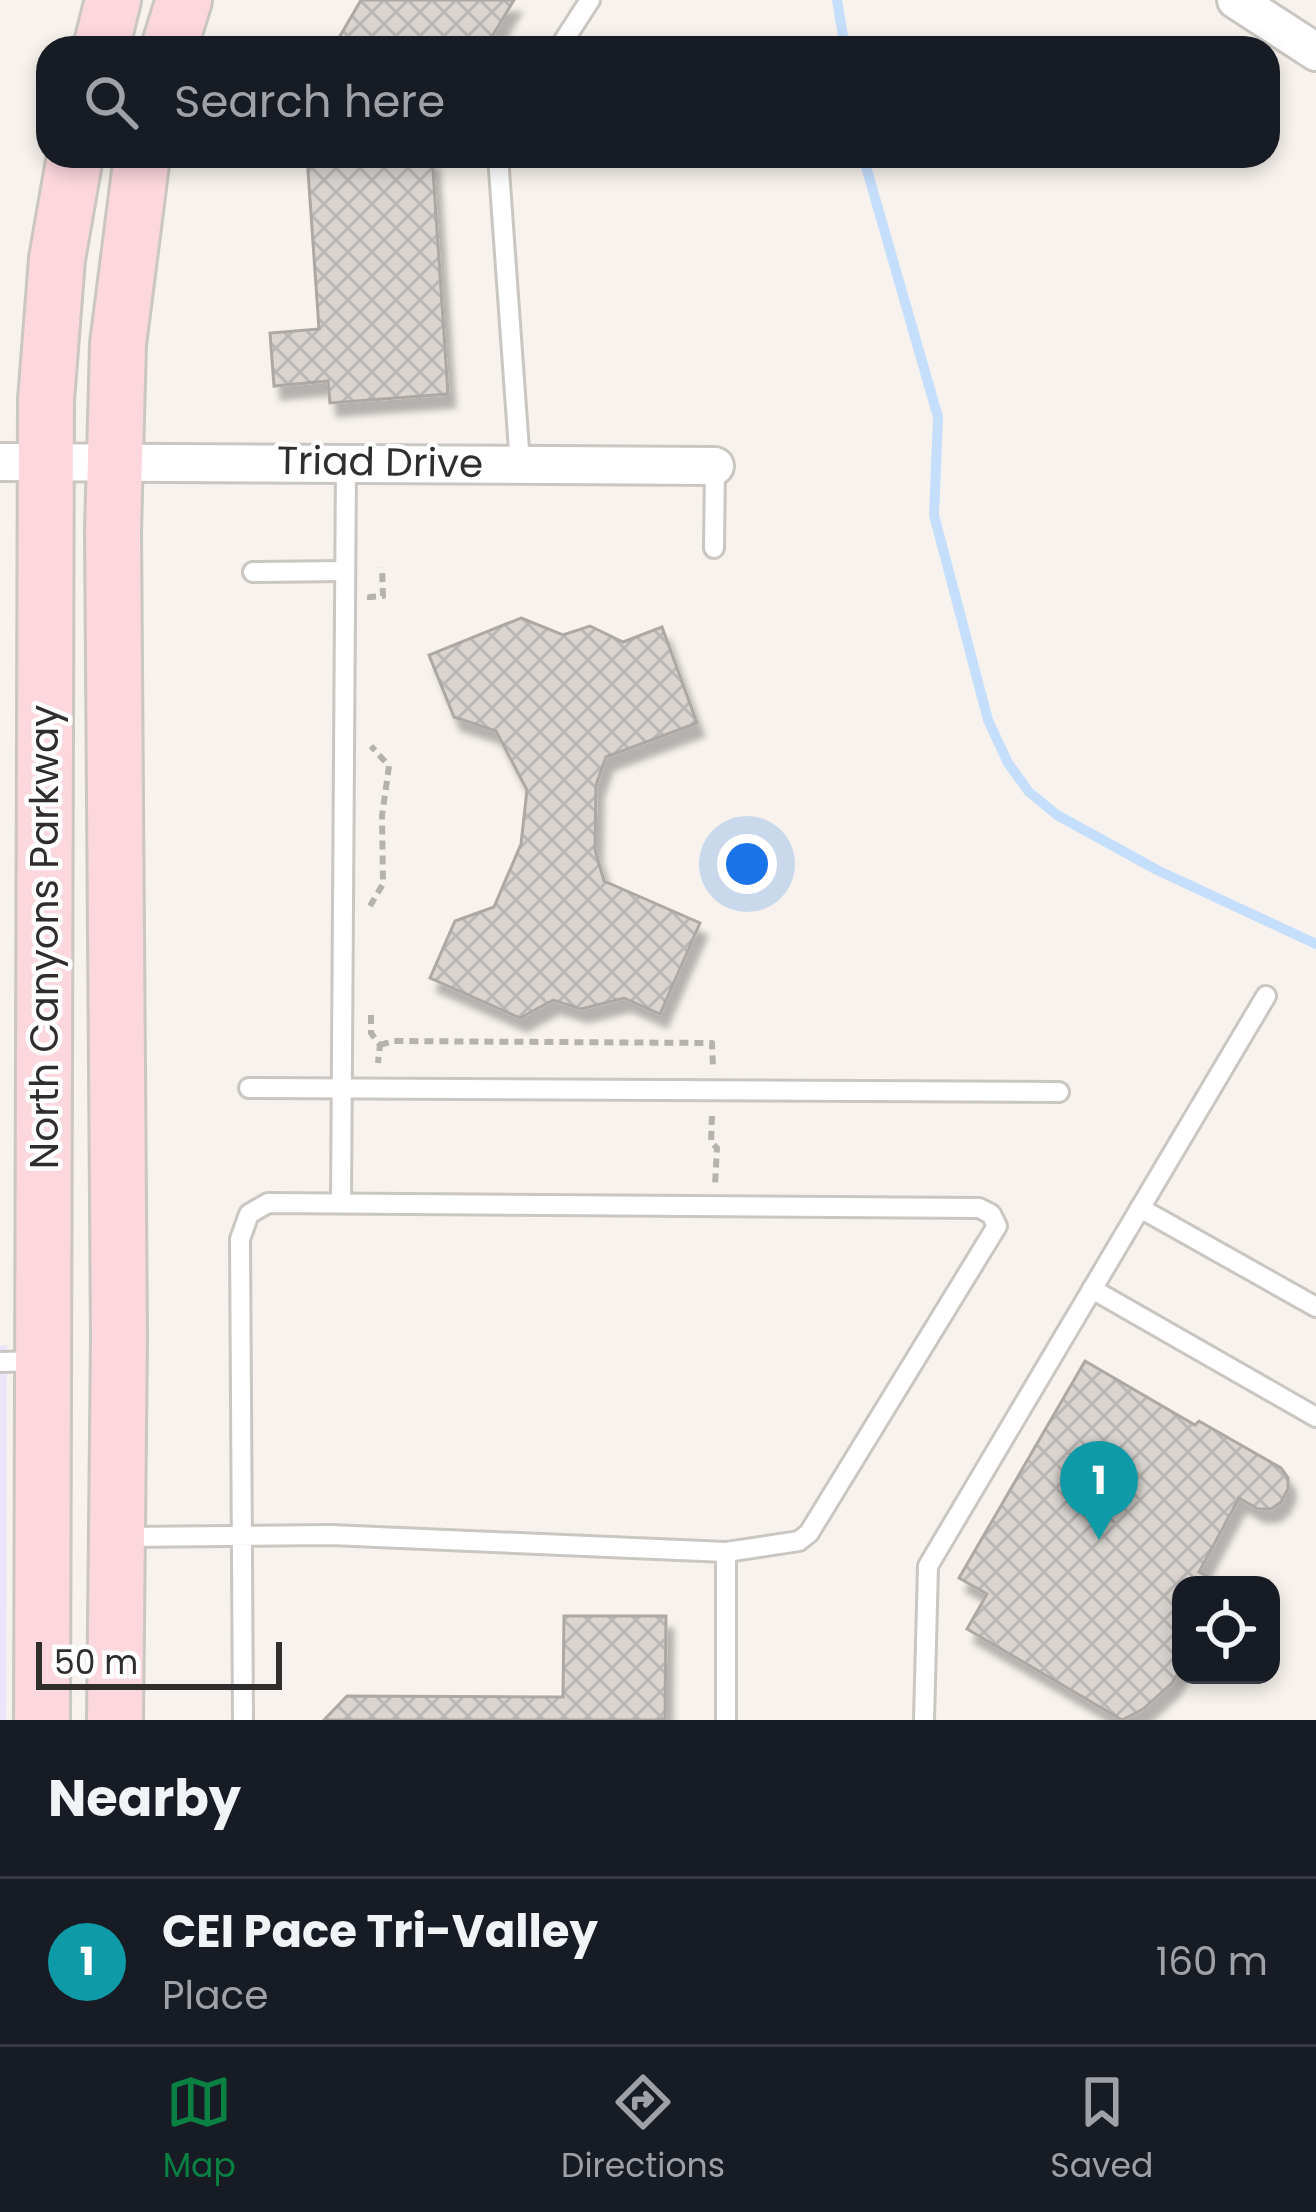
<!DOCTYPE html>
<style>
body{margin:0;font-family:Poppins,sans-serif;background:#20242c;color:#f1f3f6}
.controls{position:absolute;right:36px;bottom:36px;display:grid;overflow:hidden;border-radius:24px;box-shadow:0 6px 18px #0003}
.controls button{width:108px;height:108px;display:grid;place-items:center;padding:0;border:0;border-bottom:3px solid #363941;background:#171b24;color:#f1f3f6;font:60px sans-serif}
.scale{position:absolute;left:36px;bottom:30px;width:246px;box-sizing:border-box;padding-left:12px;border:6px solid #2f2e2c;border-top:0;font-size:33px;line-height:42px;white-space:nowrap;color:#2f2e2c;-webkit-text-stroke:9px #fff;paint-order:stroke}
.you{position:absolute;left:747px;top:864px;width:42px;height:42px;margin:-30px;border:9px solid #fff;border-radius:50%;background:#1a73e8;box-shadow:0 0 0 18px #1a73e833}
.badge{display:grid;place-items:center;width:78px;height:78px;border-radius:50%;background:#0b8043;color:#fff;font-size:39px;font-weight:700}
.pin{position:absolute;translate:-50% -99px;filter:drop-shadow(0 3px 6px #0008)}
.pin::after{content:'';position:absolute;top:63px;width:42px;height:36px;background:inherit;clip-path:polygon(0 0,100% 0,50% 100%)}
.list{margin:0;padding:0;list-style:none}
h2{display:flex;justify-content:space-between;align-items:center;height:156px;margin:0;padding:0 48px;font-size:51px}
h2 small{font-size:39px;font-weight:400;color:#9ea1a6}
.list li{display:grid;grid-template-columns:78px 1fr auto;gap:36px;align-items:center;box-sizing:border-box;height:168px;padding:0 48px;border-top:3px solid #363941}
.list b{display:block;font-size:45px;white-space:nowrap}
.list p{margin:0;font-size:39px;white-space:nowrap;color:#9ea1a6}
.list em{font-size:39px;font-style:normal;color:#9ea1a6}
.icon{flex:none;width:66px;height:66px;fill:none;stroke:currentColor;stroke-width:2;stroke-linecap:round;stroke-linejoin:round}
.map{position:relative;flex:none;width:1316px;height:1720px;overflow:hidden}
.search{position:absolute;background:#171b24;box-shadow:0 6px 18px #0003;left:36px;right:36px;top:36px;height:132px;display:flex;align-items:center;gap:30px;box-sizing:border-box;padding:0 42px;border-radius:36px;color:#9ea1a6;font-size:45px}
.sheet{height:324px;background:#171b24}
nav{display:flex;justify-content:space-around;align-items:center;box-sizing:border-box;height:168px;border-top:3px solid #363941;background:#171b24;font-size:33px;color:#9ea1a6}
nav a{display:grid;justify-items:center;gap:6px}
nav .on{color:#0b8043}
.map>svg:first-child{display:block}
.commercial{fill:#eae5fb}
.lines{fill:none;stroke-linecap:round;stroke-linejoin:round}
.stream{stroke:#c5defc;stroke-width:10}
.building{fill:url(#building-cross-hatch);stroke:#ada8a4;stroke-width:3;filter:url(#shadow)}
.service-casing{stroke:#cac6c1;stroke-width:24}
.minor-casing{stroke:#cac6c1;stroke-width:42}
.secondary-casing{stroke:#cac6c1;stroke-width:60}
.path{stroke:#b5b1ad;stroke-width:6;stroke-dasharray:9 6;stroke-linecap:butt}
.service{stroke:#fff;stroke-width:18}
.minor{stroke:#fff;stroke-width:36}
.secondary{stroke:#fcd7de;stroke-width:54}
.labels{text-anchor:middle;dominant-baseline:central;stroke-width:9;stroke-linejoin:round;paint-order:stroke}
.street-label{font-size:39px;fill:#2f2e2c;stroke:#fff}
</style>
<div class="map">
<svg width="1316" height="1720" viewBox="0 0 1316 1720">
<defs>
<pattern id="building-cross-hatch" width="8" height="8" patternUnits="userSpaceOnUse" patternTransform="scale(3)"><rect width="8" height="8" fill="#dad5d1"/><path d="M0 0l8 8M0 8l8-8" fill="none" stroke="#bbb7b4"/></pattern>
<filter id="shadow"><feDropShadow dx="7" dy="13" stdDeviation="3" flood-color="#0004"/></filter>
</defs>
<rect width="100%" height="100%" fill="#f7f2ed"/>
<path class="commercial" d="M7,1345L6,1720H0V1346Z"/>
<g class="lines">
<g class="stream">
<path d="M837,0L845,48"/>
<path d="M863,156L938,417L934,515L988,720L1008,763L1029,792L1057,815L1157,870L1316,944"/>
</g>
</g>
<g class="building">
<path d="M361,0H514L485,48H333Z"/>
<path d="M307,156H432L448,394L330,403L328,381L274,386L270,333L319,329Z"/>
<path d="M521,618L563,635L590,626L623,642L662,627L697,723L606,757L596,785L595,850L604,881L700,923L660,1014L624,998L581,1009L553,1000L520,1018L430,978L455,921L494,907L521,844L527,790L496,731L454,717L429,655Z"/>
<path d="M1085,1361L1195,1425L1199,1421L1281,1468L1288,1478V1489L1281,1502L1271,1509H1258L1239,1498L1199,1572L1207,1576L1202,1585H1181V1668L1172,1683L1143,1709L1122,1720L967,1629L987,1594L959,1578Z"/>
<path d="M564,1616H666L665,1720H324L347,1696L563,1697Z"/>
</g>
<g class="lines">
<defs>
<g id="service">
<path d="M559,48L590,0"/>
<path d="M498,156L520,464"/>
<path d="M714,548L715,466"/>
<path d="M253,572L345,571"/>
<path d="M249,1088L1059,1092"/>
<path d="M341,1203L346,462"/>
<path d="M1140,1208L1316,1307"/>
<path d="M1092,1289L1316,1417"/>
<path d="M0,1362L39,1361"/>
<path d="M124,1537L331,1535L726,1552L799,1541L809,1533L997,1226L991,1214L979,1208L268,1203L249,1214L240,1239L243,1720"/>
<path d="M726,1552V1720"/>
<path d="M924,1720L928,1566L1266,996"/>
</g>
<g id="minor">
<path d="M1236,0L1316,52"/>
<path d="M0,462L715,466"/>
</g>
<g id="secondary">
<path d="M101,48L113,0"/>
<path d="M169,48L184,0"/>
<path d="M42,1720L46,400L57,259L75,156"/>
<path d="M115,1720L119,1337L113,531L118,344L142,156"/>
</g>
</defs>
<use href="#service" class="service-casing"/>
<use href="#minor" class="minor-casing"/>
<use href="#secondary" class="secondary-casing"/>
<g class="path">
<path d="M370,600V597L383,596L382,567"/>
<path d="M370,906L383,884L382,816L389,766L371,746"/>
<path d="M371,1015V1033L380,1045L378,1063"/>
<path d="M380,1045L393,1041L712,1043L713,1067"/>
<path d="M712,1116L711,1142L717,1148L715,1185"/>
</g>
<use href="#service" class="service"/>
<use href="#minor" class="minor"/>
<use href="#secondary" class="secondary"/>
</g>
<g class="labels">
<g class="street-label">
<text transform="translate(380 462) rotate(1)">Triad Drive</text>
<text transform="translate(44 937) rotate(-90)">North Canyons Parkway</text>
</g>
</g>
</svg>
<div class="controls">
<button><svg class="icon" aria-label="locate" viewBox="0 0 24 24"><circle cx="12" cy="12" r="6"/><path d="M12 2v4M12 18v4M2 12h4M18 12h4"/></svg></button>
</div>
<div class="scale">50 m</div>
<div class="you"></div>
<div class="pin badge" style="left:1099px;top:1540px;background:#0f9aa8">1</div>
<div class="search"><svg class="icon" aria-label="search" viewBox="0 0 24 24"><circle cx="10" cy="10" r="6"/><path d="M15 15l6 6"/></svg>Search here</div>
</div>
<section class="sheet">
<h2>Nearby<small></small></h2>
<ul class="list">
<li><span class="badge" style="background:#0f9aa8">1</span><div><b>CEI Pace Tri-Valley</b><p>Place</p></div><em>160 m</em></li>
</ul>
</section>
<nav>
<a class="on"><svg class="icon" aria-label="map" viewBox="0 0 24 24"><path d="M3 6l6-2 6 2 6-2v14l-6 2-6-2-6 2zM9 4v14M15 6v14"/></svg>Map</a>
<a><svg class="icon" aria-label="directions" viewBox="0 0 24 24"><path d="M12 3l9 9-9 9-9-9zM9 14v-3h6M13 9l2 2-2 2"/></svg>Directions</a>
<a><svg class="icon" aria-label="saved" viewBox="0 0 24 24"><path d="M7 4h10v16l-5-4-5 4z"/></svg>Saved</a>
</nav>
